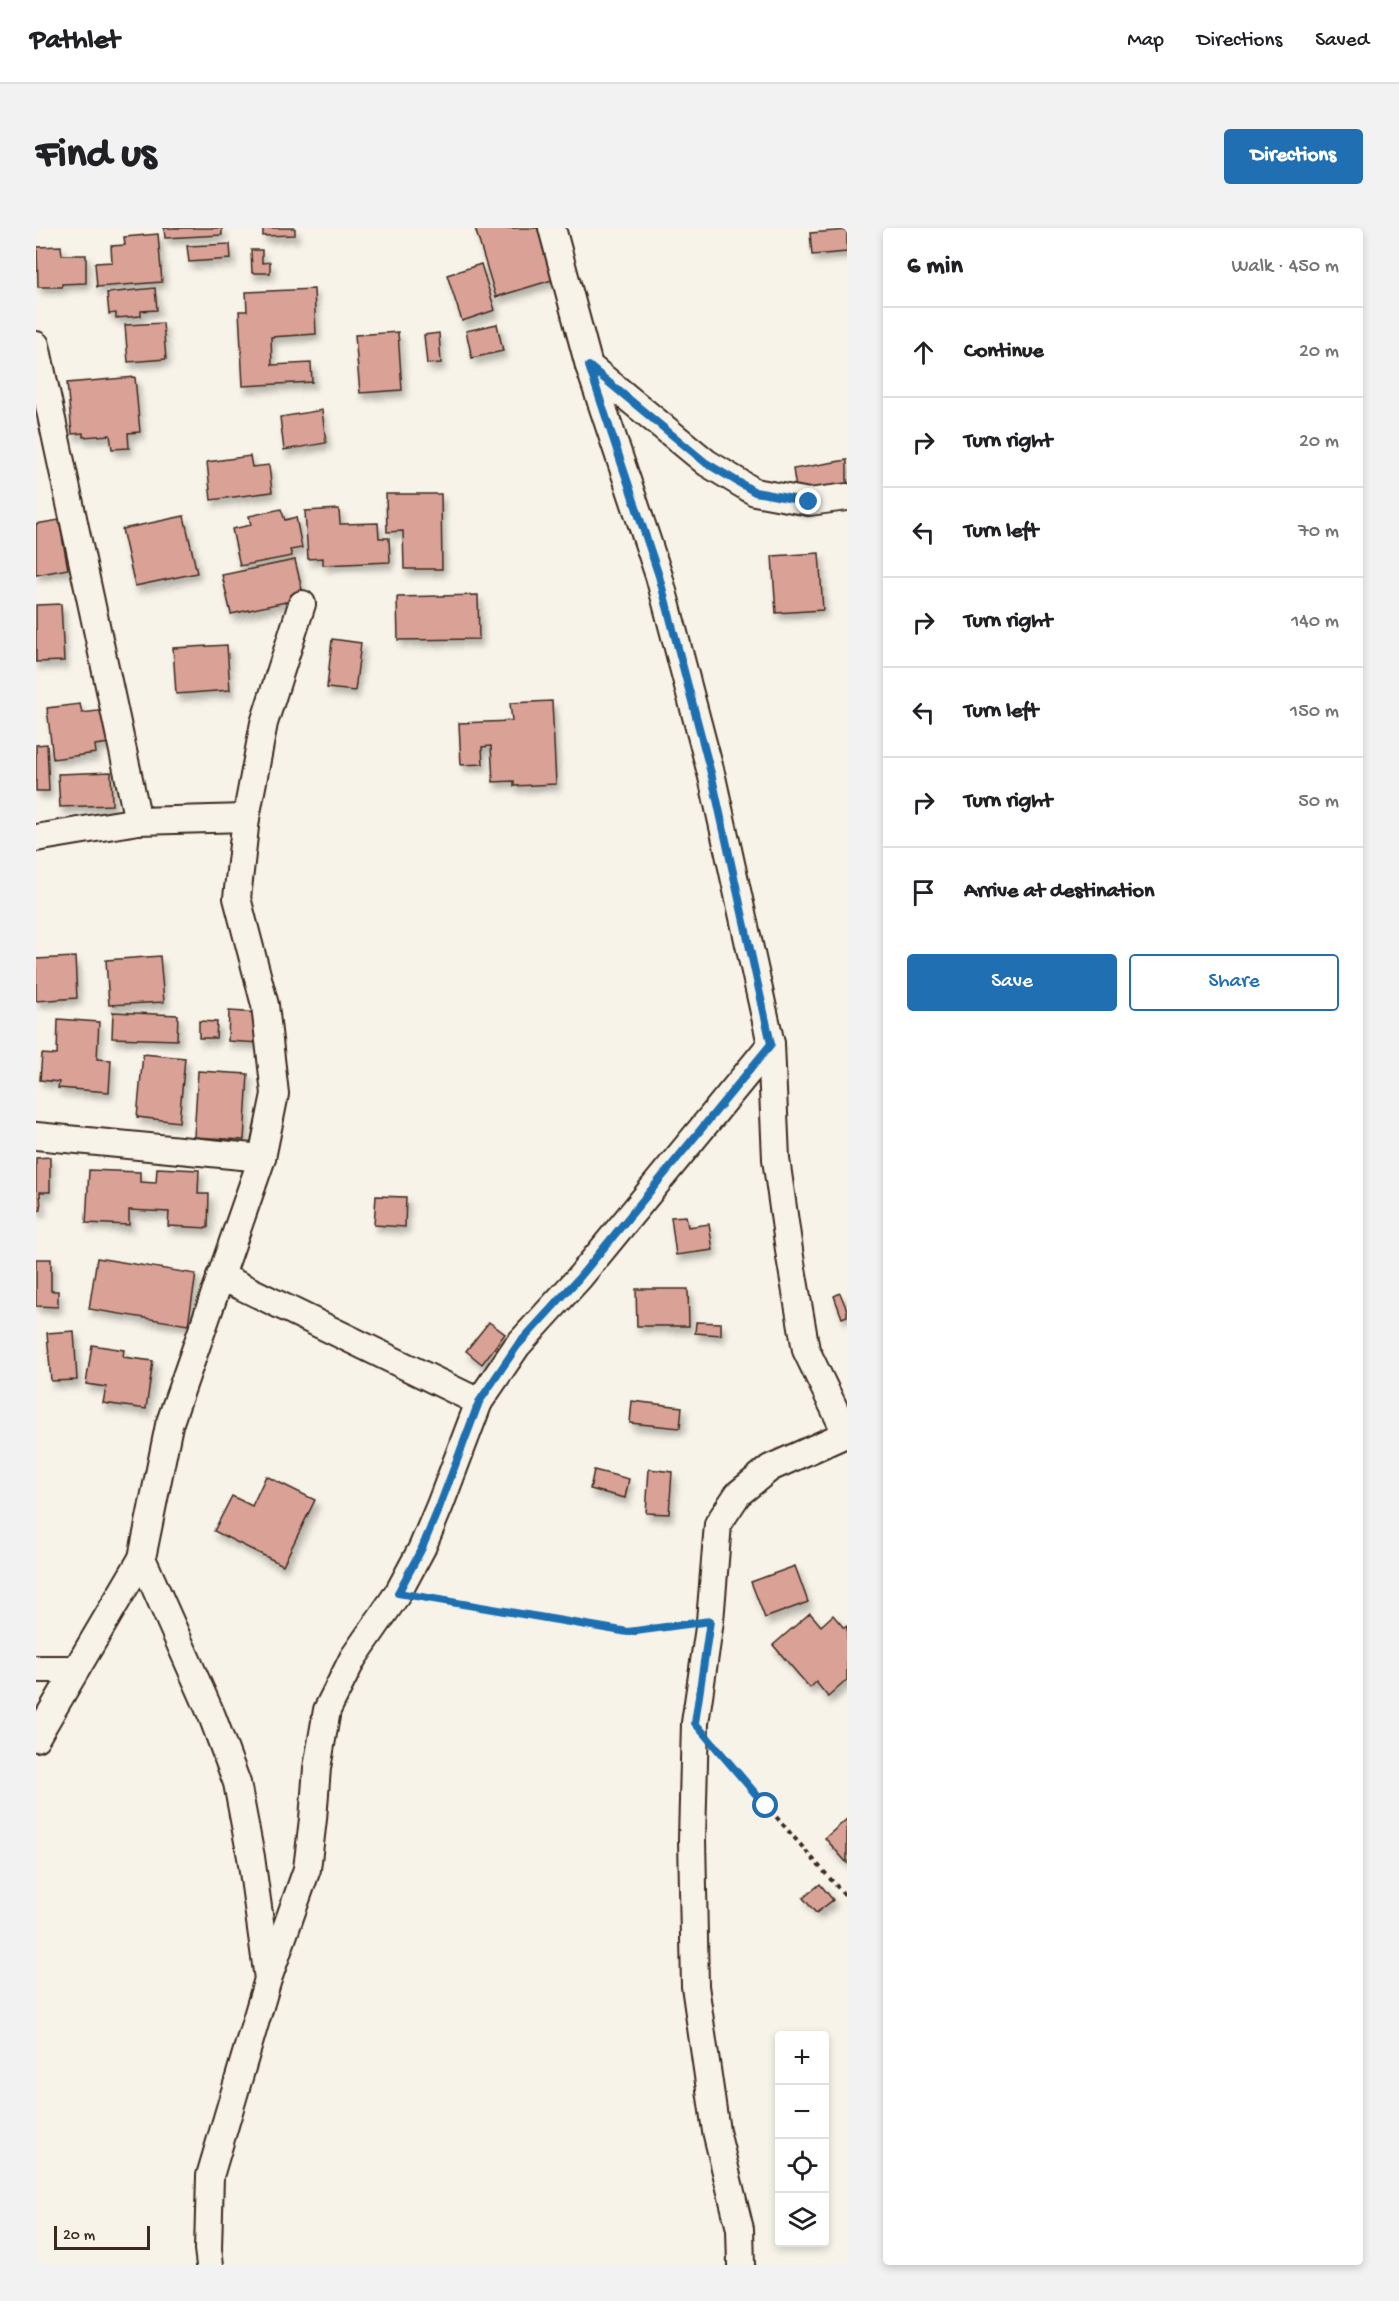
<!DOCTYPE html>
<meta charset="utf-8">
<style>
body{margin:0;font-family:"Gochi Hand",sans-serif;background:#f2f2f2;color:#202124}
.controls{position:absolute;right:18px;bottom:18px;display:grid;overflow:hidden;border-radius:6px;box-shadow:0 3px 9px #0003}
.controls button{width:54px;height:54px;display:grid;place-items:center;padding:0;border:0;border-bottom:2px solid #e0e0e0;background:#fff;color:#202124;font:30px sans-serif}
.scale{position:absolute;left:18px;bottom:15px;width:96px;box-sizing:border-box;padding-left:6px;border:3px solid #3b2a1e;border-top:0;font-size:16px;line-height:21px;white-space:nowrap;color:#3b2a1e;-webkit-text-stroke:4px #f7f3e8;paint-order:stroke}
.stop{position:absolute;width:18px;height:18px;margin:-14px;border:4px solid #1f6fb2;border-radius:50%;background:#fff}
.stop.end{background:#1f6fb2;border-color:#fff;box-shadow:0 2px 6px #0008}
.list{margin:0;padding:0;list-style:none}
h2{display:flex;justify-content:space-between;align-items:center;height:78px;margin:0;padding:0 24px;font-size:26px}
h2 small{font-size:20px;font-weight:400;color:#757577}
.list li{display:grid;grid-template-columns:39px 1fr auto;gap:18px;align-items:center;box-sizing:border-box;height:90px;padding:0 24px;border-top:2px solid #e0e0e0}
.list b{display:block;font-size:22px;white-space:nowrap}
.list em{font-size:20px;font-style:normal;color:#757577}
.actions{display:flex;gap:12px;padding:18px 24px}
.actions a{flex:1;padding:14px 0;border:2px solid #1f6fb2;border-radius:6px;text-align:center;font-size:21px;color:#1f6fb2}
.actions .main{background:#1f6fb2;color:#fff}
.icon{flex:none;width:33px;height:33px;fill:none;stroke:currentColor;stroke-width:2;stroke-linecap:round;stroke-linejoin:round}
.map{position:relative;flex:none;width:811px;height:2037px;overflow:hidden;border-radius:6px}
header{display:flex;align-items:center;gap:36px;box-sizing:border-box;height:84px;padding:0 30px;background:#fff;border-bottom:2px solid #e0e0e0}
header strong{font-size:28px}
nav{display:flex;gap:33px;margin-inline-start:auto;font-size:21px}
.intro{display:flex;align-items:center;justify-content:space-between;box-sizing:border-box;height:144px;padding:0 36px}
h1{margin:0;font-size:42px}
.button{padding:15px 27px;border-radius:6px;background:#1f6fb2;color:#fff;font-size:21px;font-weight:700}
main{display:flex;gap:36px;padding:0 36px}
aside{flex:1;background:#fff;border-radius:6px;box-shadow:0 3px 9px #0003}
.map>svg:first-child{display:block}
.building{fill:#daa196;stroke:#3b2a1e;stroke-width:1.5;filter:url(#shadow)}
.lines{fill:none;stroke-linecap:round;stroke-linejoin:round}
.minor-casing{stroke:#3b2a1e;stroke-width:30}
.path{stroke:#3b2a1e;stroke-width:4;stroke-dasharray:4.5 4.5;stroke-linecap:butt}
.minor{stroke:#f7f3e8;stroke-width:26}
.route{stroke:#1f6fb2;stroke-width:8}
</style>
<header>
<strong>Pathlet</strong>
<nav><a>Map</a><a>Directions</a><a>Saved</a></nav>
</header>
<div class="intro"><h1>Find us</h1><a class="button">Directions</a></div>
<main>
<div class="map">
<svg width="811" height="2037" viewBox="0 0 811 2037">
<defs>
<filter id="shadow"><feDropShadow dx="3.5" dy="6" stdDeviation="3" flood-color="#0004"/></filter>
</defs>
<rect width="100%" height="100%" fill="#f7f3e8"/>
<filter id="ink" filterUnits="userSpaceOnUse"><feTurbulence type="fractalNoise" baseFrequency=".0167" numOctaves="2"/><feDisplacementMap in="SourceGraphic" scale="12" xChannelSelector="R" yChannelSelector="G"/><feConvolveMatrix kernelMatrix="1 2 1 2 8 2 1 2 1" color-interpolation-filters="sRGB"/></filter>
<g filter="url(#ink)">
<g class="building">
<path d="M128,0H186V7L129,10Z"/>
<path d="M227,0H259V7L227,8Z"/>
<path d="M439,0H511L526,49L460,69Z"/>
<path d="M811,2V24L776,27L774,5Z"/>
<path d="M122,6L126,54L61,59L59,35L76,34L75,18L89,17L88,9Z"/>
<path d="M194,16L195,31L153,34L151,18Z"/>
<path d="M25,18L26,27H50V55L26,56V59H2L1,19Z"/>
<path d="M215,22H226V35L234,34V45H216Z"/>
<path d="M445,36L459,82L426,93L411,47Z"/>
<path d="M119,60L121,82L105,83V88L80,90V85L73,86L71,65Z"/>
<path d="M278,61L280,106L235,109L236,137L275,135L276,154L207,158L203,83H211L210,64Z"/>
<path d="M127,95L130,131L92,134L89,97Z"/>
<path d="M461,96L467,123L436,130L430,103Z"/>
<path d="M362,104L366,162L324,165L319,107Z"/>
<path d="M403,105L405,135L391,136L388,107Z"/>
<path d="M99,149L104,204L92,205L93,220L76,221L74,207L47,209V205L36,206L31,155Z"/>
<path d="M286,182L290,215L248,222L244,189Z"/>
<path d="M214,228L216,239L233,237L236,264L175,272L171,234Z"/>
<path d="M811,232V258L761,267L757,241Z"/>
<path d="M350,266H405L406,341H368L367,303L351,304Z"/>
<path d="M245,281L249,292L260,289L266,320L254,322L256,328L204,338L196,301L215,297L213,288Z"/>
<path d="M303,281L304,296L342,295L343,310H353L354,334L287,337V330L272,331L269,283Z"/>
<path d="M148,288L161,345L99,358L86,301Z"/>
<path d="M23,292L32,341L0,347V296Z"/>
<path d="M783,325L787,382L740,385L736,328Z"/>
<path d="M259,332L268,370L195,386L186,347Z"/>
<path d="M442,367L443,411L362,412L361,369Z"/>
<path d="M25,376L28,433L0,434V377Z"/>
<path d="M296,411L325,415L319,463L291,460Z"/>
<path d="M191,417L194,462L140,466L137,420Z"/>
<path d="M516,473L520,556L478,558V553L457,554L455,518L446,519L447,536L425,537L423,495L476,493L474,475Z"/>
<path d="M44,476L46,485L69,482L73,515L59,517L60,525L17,531L11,480Z"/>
<path d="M11,516L13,563H0V517Z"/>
<path d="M75,544L76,577L24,579L22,546Z"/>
<path d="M124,728L128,774L73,777L70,732Z"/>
<path d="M39,729L41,770L0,773V731Z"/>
<path d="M193,783L226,785L224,815L192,813Z"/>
<path d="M77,784L142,787L141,812L76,810Z"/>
<path d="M22,791L63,794L61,831L75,832L73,864L22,860L23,854L4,852L6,826L21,827Z"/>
<path d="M163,793L181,794L180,810H163Z"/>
<path d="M107,826L149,830L143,894L101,889Z"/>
<path d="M162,843L212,846L208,912L158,909Z"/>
<path d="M14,929V964H4L5,982L0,983V930Z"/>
<path d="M121,940L163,942L162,966H173L172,1000L132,998L133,984L93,982V997L50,995L53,942L104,944V954L120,955Z"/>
<path d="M340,968L370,969L369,999L338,997Z"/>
<path d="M650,988L652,999L673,996L677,1022L640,1027L635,989Z"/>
<path d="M61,1030L160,1046L152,1097L53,1081Z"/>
<path d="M0,1031H15V1063H22V1079L0,1078Z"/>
<path d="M600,1061H652L653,1098H601Z"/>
<path d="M804,1065L811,1082V1088L806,1090L798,1068Z"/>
<path d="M453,1094L469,1106L446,1136L430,1123Z"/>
<path d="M660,1094L685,1095V1107L659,1105Z"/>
<path d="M38,1103L41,1152L15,1153L11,1105Z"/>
<path d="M56,1117L88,1122L87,1129L117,1133L110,1181L67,1175L70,1159L50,1156Z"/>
<path d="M596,1173L646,1179L644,1200L594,1195Z"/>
<path d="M613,1241L636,1244L633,1286L610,1285Z"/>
<path d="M558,1242L593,1251L589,1270L554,1261Z"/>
<path d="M230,1248L279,1272L247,1337L178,1303L196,1268L216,1278Z"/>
<path d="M759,1338L772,1374L729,1390L715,1354Z"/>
<path d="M774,1385L785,1398L797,1387L808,1400L811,1398V1452L792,1469L780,1454L774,1460L737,1417Z"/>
<path d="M811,1591V1635L789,1610Z"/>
<path d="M784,1656L797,1672L780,1685L767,1670Z"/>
</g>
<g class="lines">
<defs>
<g id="minor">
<path d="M516,0L553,138L623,348L676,549L735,816L740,931L754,1029L770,1122L811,1207"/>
<path d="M0,117L102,593"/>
<path d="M553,138L671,235L719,264L773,274L811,269"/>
<path d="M0,610L102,593L210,590"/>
<path d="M0,908L226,930"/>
<path d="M184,1048L443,1174"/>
<path d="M0,1441H39"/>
<path d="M0,1510L106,1330"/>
<path d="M232,1751L215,1629L201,1555L176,1488L106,1330L133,1197L226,930L239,866L229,777L201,670L210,590L228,495L266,376"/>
<path d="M174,2037L172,2021L174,1948L232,1751L271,1641L277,1591L281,1540L291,1482L317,1430L362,1365L386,1320L404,1277L443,1174L481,1118L543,1050L735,816"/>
<path d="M705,2037L704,2001L680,1903L659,1758L656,1611L659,1495L674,1393L682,1296L702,1266L734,1240L810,1206"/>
</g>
</defs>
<use href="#minor" class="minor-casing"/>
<g class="path">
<path d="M390,1370L592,1404L644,1397"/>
<path d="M687,1528L811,1670"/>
</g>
<use href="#minor" class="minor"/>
</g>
</g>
<g class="lines" filter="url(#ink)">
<path class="route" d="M730,1578L659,1495L674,1393L592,1404L362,1365L386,1320L404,1277L443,1174L481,1118L543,1050L735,816L676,549L623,348L553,138L670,235L719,264L773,274"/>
</g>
</svg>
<div class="controls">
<button>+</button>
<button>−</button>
<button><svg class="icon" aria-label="locate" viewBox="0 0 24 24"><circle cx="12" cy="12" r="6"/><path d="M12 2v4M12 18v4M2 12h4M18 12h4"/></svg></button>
<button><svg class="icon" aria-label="layers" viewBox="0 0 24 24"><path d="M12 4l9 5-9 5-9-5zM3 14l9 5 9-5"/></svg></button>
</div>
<div class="scale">20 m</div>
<div class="stop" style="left:730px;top:1578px"></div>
<div class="stop end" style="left:773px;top:274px"></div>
</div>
<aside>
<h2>6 min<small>Walk · 450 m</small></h2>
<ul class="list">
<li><svg class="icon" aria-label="ahead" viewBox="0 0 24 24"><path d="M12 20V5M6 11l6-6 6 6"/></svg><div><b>Continue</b></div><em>20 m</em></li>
<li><svg class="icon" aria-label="right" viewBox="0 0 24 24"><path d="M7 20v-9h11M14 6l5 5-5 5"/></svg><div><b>Turn right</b></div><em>20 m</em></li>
<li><svg class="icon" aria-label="left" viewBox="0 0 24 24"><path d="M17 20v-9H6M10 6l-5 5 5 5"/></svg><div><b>Turn left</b></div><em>70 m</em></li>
<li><svg class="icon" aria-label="right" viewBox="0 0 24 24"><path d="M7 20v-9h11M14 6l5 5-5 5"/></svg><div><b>Turn right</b></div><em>140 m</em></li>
<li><svg class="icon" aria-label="left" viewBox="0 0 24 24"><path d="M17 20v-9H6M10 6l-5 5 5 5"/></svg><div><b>Turn left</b></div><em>150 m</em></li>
<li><svg class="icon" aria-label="right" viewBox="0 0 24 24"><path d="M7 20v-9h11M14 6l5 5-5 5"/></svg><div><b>Turn right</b></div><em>50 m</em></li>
<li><svg class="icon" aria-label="arrive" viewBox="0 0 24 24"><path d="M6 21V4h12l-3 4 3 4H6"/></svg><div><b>Arrive at destination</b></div></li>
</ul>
<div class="actions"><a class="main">Save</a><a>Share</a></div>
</aside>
</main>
